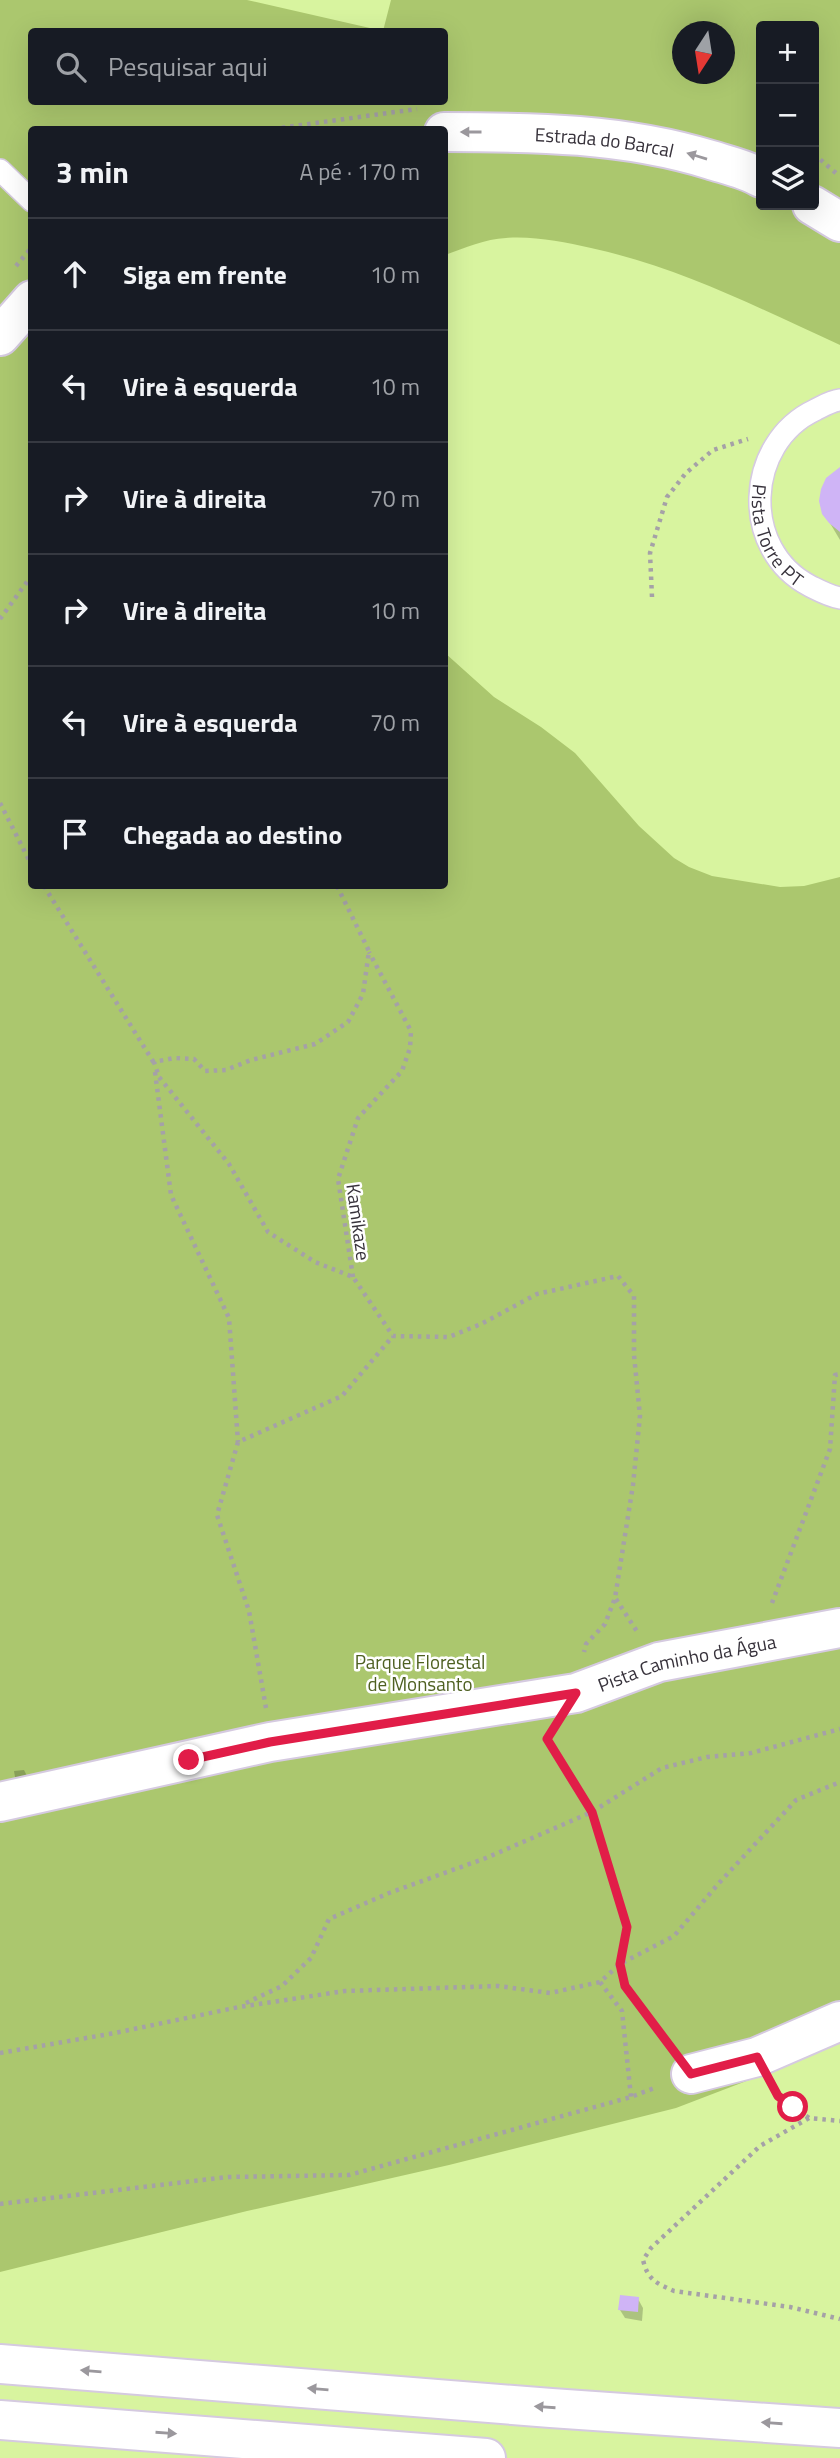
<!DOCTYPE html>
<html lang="pt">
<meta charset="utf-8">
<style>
body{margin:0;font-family:"Titillium Web",sans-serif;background:#20242c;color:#f1f3f6}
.controls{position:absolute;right:21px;top:21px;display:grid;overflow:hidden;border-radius:7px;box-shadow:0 7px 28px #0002}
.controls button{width:63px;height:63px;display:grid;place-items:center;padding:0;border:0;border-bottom:2px solid #363941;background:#171b24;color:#f1f3f6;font:35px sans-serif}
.compass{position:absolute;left:672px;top:21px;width:63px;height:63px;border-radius:50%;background:#171b24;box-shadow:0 7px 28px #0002;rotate:192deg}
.stop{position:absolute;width:21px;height:21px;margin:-16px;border:5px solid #e11d48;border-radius:50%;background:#fff}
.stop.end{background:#e11d48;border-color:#fff;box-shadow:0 2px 7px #0008}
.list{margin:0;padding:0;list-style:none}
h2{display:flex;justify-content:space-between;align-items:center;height:91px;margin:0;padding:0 28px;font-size:30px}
h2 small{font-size:23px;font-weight:400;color:#9ea1a6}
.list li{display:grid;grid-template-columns:46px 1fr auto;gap:21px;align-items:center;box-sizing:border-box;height:112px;padding:0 28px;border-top:2px solid #363941}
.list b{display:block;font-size:26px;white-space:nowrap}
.list em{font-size:23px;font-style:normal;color:#9ea1a6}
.icon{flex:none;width:38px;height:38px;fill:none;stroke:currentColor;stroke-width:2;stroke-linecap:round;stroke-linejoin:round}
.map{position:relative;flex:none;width:840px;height:2458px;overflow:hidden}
.search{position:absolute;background:#171b24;box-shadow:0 7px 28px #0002;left:28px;top:28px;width:420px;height:77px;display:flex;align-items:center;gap:18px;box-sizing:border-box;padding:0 24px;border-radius:7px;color:#9ea1a6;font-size:26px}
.panel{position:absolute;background:#171b24;box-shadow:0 7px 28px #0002;left:28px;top:126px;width:420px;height:763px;border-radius:7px}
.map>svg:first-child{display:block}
.green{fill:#d8f49f;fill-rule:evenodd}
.forest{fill:#abc76e;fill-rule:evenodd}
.shadow{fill:#0003}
.building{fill:#cfb4f6}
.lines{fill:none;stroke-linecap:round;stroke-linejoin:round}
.lane-casing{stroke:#d5cae0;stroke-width:24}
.street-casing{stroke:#d5cae0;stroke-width:42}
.secondary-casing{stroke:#d5cae0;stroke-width:42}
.highway-casing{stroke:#d5cae0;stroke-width:42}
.path{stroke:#a5a1a7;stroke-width:4.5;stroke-dasharray:3.5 5;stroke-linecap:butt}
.lane{stroke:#fff;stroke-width:21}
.street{stroke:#fff;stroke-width:38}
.secondary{stroke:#fff;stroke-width:38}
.highway{stroke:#fff;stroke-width:38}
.oneway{fill:#9b989d}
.route{stroke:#e11d48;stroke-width:9}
.labels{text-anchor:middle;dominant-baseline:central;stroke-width:5;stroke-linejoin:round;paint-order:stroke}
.street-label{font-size:19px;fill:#37323b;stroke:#fff}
.park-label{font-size:19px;fill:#4e6021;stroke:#fff}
</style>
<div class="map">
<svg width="840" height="2458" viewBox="0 0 840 2458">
<rect width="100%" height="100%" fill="#fcfafe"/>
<path class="green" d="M0,0H840V2458H0ZM761,26H814V205H761ZM32,32H444V102H32ZM682,32H724V74H682ZM32,130H444V886H32Z"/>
<path class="forest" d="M0,0H247L383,31L391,0H840V345C756,307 682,268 591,248C563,242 535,236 506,238C485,239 465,248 445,255L444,130H32V886H444L445,653L494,697L541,727L575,753L639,826L674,858L689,867L712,876L780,887L804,886L840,877V2043L791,2064L676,2108L449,2165L247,2211L0,2272ZM761,26H814V205H761ZM32,32H444V102H32ZM682,32H724V74H682Z"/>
<g class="shadow">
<path d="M840,469V540L824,513Z"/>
<path d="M24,1770L29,1780L16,1783L14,1771Z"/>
<path d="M638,2299L643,2308L642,2321L625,2318L620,2310Z"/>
</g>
<g class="building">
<path d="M840,467V532L829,523L822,514L819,501L821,489L826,478Z"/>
<path d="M620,2295L639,2297L638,2312L618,2310Z"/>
</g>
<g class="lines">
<defs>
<g id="lane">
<path d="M0,170L32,201"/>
<path id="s1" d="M840,400C831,401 823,406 815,410C745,443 740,550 810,586C820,591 829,596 840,598"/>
</g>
<g id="street">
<path id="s2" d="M0,1802L270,1742L576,1693L659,1662L840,1628"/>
<path d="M691,2074L757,2057L840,2021"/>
</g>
<g id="secondary">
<path id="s3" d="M444,132C535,132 624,133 711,160C727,165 746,169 761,178"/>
<path d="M812,205L840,222"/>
<path d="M0,336L32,300"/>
</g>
<g id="highway">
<path d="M0,2364L551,2408L840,2428"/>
<path d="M0,2420L486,2458"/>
</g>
</defs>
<use href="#lane" class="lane-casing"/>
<use href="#street" class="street-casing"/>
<use href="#secondary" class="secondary-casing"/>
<use href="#highway" class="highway-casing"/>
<g class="path">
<path d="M265,130L417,109"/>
<path d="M814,154L837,174"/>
<path d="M16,266L32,247"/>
<path d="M652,597L650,553L667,497L686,473L713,450L748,439"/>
<path d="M0,619L32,575"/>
<path d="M0,803L32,866"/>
<path d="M44,886L154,1063"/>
<path d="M337,886L369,951L363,994L348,1022L315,1044L251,1060L226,1070L205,1071L194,1059L174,1058L154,1062L159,1077L229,1164L268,1232L315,1262L353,1277L393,1336L449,1337L481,1324L537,1294L618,1276L634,1296V1355L640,1416L633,1485L615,1598L605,1624L586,1644L584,1652"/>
<path d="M155,1072L171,1195L229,1318L238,1442"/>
<path d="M353,1277L338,1179L358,1118L402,1071L410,1048L411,1031L369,952"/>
<path d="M616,1599L638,1633"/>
<path d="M772,1603L830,1449L835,1375L840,1374"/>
<path d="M266,1708L249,1611L217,1515L238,1442L342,1396L393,1336"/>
<path d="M548,1736L546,1739L592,1812L627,1927L620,1964L625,1986L670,2046"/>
<path d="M600,1982L622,2011L631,2097"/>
<path d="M246,2003L282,1986L311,1958L329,1919L389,1893L486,1858L592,1812L662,1768L707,1757L751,1753L840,1729"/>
<path d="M0,2053L115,2033L239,2007L345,1991L498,1986L550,1993L600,1982L620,1964L674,1936L719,1883L796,1800L840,1782"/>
<path d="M774,2089L778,2096L809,2118L840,2121"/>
<path d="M809,2118L760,2146L651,2248L643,2260C648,2280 656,2283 674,2291L790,2307L840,2319"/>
<path d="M0,2204L228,2177L349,2175L631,2097L657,2087"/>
</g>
<use href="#lane" class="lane"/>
<use href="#street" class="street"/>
<use href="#secondary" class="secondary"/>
<use href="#highway" class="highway"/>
</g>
<defs><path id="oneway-solid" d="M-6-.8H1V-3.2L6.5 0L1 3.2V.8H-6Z" transform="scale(1.75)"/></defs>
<g class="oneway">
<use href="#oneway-solid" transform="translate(471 132) rotate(-180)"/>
<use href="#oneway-solid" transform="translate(697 156) rotate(-163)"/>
<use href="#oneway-solid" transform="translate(91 2371) rotate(-175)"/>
<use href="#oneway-solid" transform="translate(318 2389) rotate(-175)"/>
<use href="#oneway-solid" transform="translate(545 2407) rotate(-176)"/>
<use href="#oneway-solid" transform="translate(772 2423) rotate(-176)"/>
<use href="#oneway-solid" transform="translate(166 2433) rotate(4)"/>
</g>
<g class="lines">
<path class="route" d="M189,1760L270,1742L576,1693L547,1739L592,1812L627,1927L620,1964L625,1986L691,2074L757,2057L778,2096L793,2107"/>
</g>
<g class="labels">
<g class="street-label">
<text stroke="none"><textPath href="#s3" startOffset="161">Estrada do Barcal</textPath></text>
<text stroke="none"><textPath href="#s1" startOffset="178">Pista Torre PT</textPath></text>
<text transform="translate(359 1222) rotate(82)">Kamikaze</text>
<text stroke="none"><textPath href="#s2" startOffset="702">Pista Caminho da Água</textPath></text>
</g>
<g class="park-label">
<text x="420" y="1661">Parque Florestal<tspan x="420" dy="22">de Monsanto</tspan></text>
</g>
</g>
</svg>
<div class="controls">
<button>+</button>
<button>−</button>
<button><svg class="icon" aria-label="layers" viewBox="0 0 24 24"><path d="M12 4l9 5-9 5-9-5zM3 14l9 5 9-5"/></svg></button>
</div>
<svg class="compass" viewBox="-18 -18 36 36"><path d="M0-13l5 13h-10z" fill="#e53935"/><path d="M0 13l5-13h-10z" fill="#9ea1a6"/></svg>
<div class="stop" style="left:793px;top:2107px"></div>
<div class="stop end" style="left:189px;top:1760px"></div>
<div class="search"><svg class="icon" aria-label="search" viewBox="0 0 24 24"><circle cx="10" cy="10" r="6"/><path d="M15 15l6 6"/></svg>Pesquisar aqui</div>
<section class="panel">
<h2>3 min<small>A pé · 170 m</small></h2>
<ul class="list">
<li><svg class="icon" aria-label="ahead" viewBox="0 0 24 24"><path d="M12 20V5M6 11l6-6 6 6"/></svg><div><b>Siga em frente</b></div><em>10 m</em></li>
<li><svg class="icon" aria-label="left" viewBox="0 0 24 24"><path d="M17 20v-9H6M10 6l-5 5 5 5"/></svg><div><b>Vire à esquerda</b></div><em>10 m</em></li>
<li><svg class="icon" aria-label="right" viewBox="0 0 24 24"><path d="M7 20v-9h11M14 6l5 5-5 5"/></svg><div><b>Vire à direita</b></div><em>70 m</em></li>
<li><svg class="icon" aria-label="right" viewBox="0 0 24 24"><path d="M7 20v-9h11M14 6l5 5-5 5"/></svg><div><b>Vire à direita</b></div><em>10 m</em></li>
<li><svg class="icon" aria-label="left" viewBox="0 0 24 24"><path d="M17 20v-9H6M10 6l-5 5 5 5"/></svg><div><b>Vire à esquerda</b></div><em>70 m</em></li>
<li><svg class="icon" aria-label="arrive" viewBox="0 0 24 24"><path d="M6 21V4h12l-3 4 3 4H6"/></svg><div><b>Chegada ao destino</b></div></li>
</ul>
</section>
</div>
